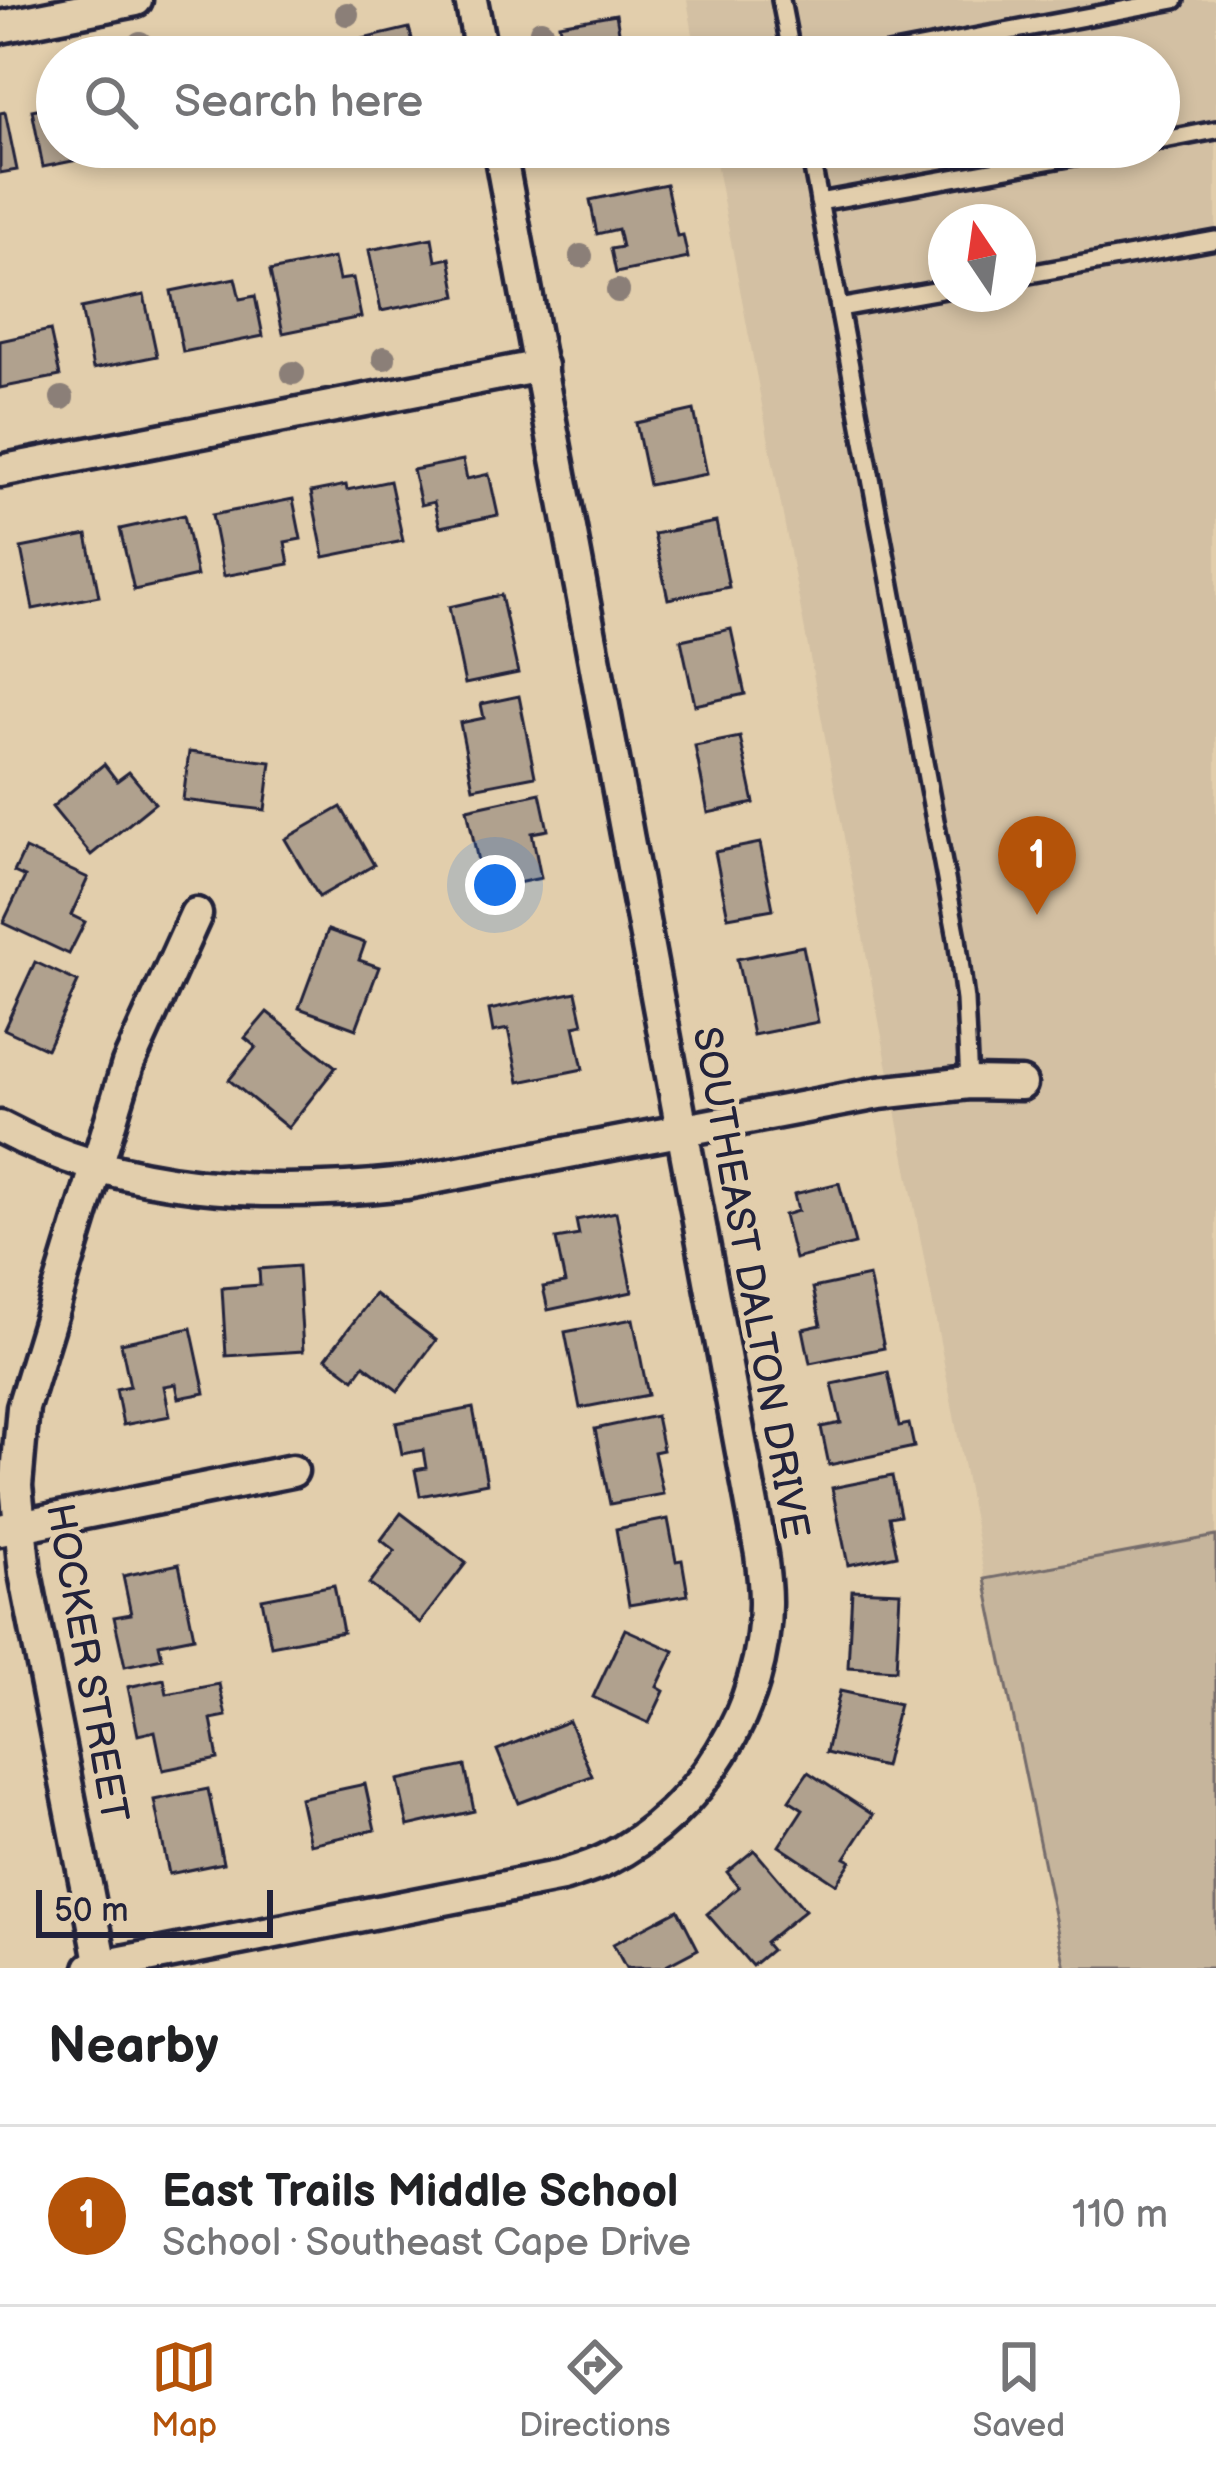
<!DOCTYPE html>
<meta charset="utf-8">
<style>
body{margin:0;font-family:"Balsamiq Sans",sans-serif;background:#f6f6f6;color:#202124}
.compass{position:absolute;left:928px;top:204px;width:108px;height:108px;border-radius:50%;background:#fff;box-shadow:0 6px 18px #0003;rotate:347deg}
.scale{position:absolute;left:36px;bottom:30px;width:237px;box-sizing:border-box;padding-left:12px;border:6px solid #22223b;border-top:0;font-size:33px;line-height:42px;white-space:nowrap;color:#22223b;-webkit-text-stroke:9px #e2ceac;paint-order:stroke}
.you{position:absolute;left:495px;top:885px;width:42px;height:42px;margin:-30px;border:9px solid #fff;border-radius:50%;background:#1a73e8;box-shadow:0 0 0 18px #1a73e833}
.badge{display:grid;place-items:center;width:78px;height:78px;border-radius:50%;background:#b45309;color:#fff;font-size:39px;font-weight:700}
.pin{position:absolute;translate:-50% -99px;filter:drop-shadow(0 3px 6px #0008)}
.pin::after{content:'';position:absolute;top:63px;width:42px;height:36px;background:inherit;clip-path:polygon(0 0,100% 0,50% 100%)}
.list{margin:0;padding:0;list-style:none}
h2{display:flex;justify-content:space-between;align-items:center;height:156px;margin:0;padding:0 48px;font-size:51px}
h2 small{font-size:39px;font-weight:400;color:#757577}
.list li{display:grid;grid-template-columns:78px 1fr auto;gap:36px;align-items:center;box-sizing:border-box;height:180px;padding:0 48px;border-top:3px solid #e0e0e0}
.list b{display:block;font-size:45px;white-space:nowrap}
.list p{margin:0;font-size:39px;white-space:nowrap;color:#757577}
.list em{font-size:39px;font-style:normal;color:#757577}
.icon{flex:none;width:66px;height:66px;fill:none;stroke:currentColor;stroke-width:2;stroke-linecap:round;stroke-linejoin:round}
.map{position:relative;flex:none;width:1216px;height:1968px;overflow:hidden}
.search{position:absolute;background:#fff;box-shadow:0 6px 18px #0003;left:36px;right:36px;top:36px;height:132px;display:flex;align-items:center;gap:30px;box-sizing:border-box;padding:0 42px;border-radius:66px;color:#757577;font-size:45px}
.sheet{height:336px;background:#fff}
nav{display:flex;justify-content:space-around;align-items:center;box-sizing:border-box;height:168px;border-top:3px solid #e0e0e0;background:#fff;font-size:33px;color:#757577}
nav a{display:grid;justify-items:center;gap:6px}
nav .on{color:#b45309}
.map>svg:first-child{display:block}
.built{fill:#d3c0a3;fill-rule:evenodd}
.green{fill:#c6b59c;stroke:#746c6c;stroke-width:3}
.building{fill:#b0a18e;stroke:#22223b;stroke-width:3}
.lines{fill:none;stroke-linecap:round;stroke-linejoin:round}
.service-casing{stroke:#22223b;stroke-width:24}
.minor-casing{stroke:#22223b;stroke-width:39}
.service{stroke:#e2ceac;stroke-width:15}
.minor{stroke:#e2ceac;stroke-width:30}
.tree{fill:#8b7f78}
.labels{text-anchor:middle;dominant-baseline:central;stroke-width:10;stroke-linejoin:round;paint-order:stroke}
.street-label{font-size:39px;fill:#22223b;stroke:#e2ceac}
</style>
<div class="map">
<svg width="1216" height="1968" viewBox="0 0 1216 1968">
<rect width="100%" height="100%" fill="#e2ceac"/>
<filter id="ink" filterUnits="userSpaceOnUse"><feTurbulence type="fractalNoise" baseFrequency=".00833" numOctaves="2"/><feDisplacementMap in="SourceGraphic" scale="24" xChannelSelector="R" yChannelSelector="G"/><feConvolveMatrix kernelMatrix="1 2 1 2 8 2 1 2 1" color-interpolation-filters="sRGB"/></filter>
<g filter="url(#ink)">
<path class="built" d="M687,0H1216V1536L985,1579L713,147H1159V57H697ZM946,222H1018V294H946Z"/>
<path class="green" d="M1216,1536V1968H1065L985,1579Z"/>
<g class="building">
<path d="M616,14L620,37L629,35L633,57H565L559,24Z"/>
<path d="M409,28L417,57H333L332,54L360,47L358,40Z"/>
<path d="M57,95V147H106L107,154L43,167L32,110L56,105L54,96Z"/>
<path d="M5,112L17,170L0,173V113Z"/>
<path d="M666,184L677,236L683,235L688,258L616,273L611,249L622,247L618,229L597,234L590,200Z"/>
<path d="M432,238L436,261L450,258L457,296L381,311L369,250Z"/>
<path d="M334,258L339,280L353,278L361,317L283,333L270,271Z"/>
<path d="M235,278L240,299L255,296L263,336L183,352L171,291Z"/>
<path d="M144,295L157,356L93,369L81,308Z"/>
<path d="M50,330L60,376L0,388V341Z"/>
<path d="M694,410L707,474L649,485L636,423Z"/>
<path d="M463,460L467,479L489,474L498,515L440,527L434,502L421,505L413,470Z"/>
<path d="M390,481L403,541L324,557L311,492L346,485L347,490Z"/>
<path d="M293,499L301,539L285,542L289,564L224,576L212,515Z"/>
<path d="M184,515L197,576L134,590L120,529Z"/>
<path d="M716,522L729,587L668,599L654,534Z"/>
<path d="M87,535L99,596L33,609L21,548Z"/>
<path d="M501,595L518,673L465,684L449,607Z"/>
<path d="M731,629L745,694L695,705L681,640Z"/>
<path d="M519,696L535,776L473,788L460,723L484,718L481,704Z"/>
<path d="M740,737L754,803L708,813L695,746Z"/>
<path d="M189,752L271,762L265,810L183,800Z"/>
<path d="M104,764L117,781L129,772L155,803L91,855L52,807Z"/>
<path d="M540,793L548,830L532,833L541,878L484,890L467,809Z"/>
<path d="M341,807L374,865L319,897L285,839Z"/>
<path d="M760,843L773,909L728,917L715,852Z"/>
<path d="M25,849L88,878L71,915L85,922L69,954L3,923L25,877L14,872Z"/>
<path d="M328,930L365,943L359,960L379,967L356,1029L299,1008Z"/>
<path d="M803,946L818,1022L753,1035L737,959Z"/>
<path d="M35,962L78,982L47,1049L4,1029Z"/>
<path d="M576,992L583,1024L574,1026L583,1069L519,1082L508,1029L493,1032L489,1010Z"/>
<path d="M267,1012L336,1067L288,1128L229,1080L256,1047L245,1038Z"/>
<path d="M839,1183L855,1244L795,1259L784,1215L798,1211L794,1194Z"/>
<path d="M616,1212L632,1292L548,1310L543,1287L565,1283L556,1239L579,1235L576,1220Z"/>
<path d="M298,1266L303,1351L226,1356L222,1288L260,1285L259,1269Z"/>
<path d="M869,1276L884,1348L810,1363L803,1329L821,1325L813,1288Z"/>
<path d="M375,1294L436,1340L398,1391L364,1365L354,1379L326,1358Z"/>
<path d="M633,1319L648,1395L580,1408L565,1332Z"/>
<path d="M191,1328L205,1393L179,1398L176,1384L164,1386L170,1416L123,1425L116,1389L130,1386L121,1343Z"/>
<path d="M888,1372L899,1426L909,1424L914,1447L829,1465L821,1427L841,1423L832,1384Z"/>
<path d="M473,1408L487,1483L420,1496L415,1470L426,1468L423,1450L402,1454L396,1423Z"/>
<path d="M656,1416L663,1450L654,1452L663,1494L610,1504L595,1429Z"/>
<path d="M892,1476L900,1515L889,1517L897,1555L848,1565L832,1488Z"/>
<path d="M401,1513L466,1563L420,1623L369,1584L395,1551L381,1540Z"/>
<path d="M668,1519L676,1561L682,1560L688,1595L629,1605L616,1529Z"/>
<path d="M179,1564L194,1637L159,1644L162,1658L125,1666L114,1617L131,1614L123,1576Z"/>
<path d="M334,1585L343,1632L271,1646L262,1599Z"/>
<path d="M852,1590L900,1592L896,1670L848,1667Z"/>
<path d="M625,1629L674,1651L657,1687L664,1691L649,1723L593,1697Z"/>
<path d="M164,1679L167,1694L219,1684L226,1716L211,1719L218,1759L163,1770L155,1731L138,1735L128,1687Z"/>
<path d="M840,1691L899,1704L884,1767L826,1753Z"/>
<path d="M569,1721L592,1776L519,1803L497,1750Z"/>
<path d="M465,1766L474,1811L408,1826L398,1780Z"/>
<path d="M808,1772L873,1815L845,1858L851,1861L836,1884L779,1846L803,1809L789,1800Z"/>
<path d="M365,1784L375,1830L310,1844L300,1798Z"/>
<path d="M208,1789L223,1863L169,1874L154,1800Z"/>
<path d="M754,1850L805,1910L765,1943L771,1950L752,1966L707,1914L739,1887L727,1872Z"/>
<path d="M678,1910L698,1949L662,1968H626L613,1944Z"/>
</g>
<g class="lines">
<defs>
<g id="service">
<path d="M781,0L792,57"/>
<path d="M872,57L1175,0"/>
<path d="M1159,141L1216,130"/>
<path d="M809,147L957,938L965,1000L969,1083"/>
<path d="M819,202L1124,147"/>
<path d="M1018,276L1216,240"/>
<path d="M839,308L946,289"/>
</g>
<g id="minor">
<path d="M471,0L482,57"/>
<path d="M0,27L136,0"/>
<path d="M0,471L541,366"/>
<path d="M0,1127C125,1194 268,1198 406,1183L879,1093L969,1083L1021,1084"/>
<path d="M0,1530L292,1471"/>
<path d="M102,1966L25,1573L16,1486L23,1407L128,1064L196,914"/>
<path d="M91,1968L562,1876C577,1871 592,1867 606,1860C701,1812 766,1707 765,1601C765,1585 763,1569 761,1554L499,147"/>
</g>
</defs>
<use href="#service" class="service-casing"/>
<use href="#minor" class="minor-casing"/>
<use href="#service" class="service"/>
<use href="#minor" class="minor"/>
</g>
<g class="tree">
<circle cx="347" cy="14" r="12"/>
<circle cx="541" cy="31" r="12"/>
<circle cx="140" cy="43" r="12"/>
<circle cx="581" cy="256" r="12"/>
<circle cx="618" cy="291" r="12"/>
<circle cx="384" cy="358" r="12"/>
<circle cx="293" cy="373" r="12"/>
<circle cx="62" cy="398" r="12"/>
</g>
</g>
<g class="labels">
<g class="street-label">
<text transform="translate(750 1283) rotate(80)">SOUTHEAST DALTON DRIVE</text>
<text transform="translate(86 1663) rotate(80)">HOCKER STREET</text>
</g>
</g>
</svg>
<svg class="compass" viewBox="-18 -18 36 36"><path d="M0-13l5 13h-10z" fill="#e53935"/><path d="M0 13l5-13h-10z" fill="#757577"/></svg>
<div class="scale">50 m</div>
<div class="you"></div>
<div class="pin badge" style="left:1037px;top:915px">1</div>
<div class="search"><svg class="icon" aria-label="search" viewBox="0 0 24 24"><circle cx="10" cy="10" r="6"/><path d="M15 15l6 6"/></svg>Search here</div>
</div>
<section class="sheet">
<h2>Nearby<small></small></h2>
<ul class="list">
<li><span class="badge">1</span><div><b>East Trails Middle School</b><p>School · Southeast Cape Drive</p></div><em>110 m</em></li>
</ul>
</section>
<nav>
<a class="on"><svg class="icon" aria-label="map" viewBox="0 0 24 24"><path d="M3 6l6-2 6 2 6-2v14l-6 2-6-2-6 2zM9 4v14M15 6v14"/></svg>Map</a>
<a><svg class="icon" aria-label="directions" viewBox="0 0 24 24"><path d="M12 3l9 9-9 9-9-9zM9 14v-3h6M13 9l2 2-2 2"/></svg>Directions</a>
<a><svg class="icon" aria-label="saved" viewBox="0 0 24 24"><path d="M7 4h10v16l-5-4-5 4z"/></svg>Saved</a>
</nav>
